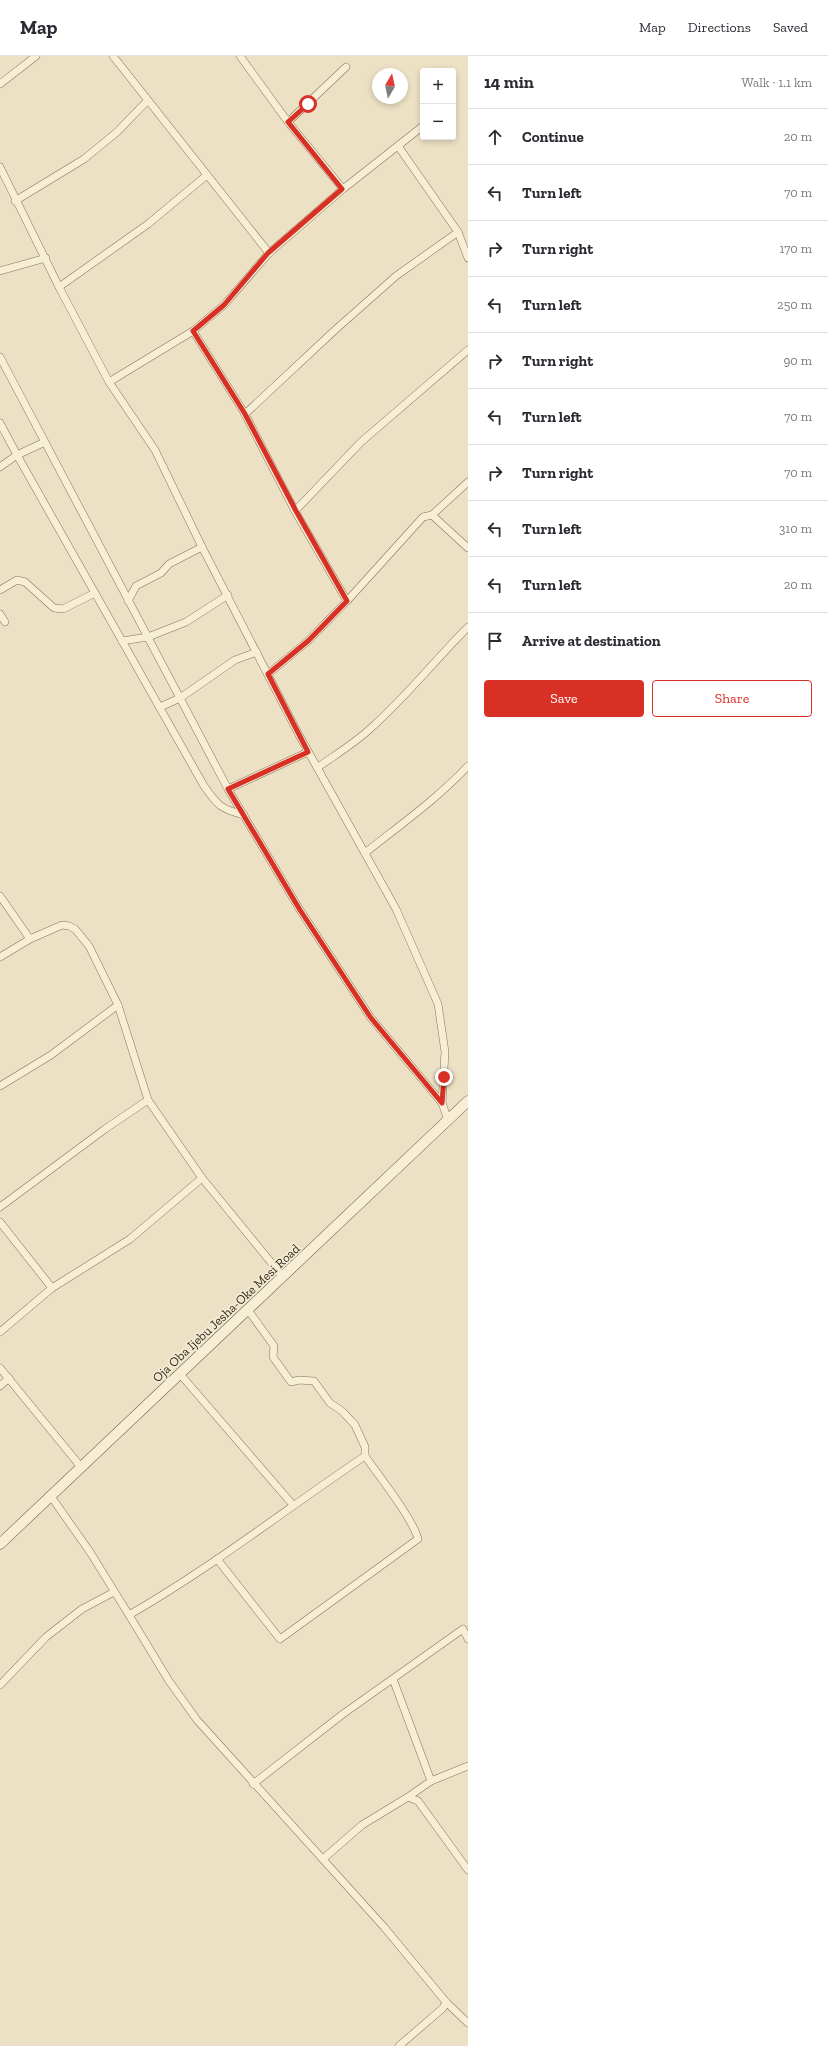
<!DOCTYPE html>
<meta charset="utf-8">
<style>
body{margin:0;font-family:"Zilla Slab",serif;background:#f2f2f3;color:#2b2b33}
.controls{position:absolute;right:12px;top:12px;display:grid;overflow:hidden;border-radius:4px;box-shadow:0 2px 6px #0003}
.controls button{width:36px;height:36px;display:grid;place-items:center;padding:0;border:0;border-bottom:1px solid #e1e1e2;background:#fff;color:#2b2b33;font:20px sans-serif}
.compass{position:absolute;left:372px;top:12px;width:36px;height:36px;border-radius:50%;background:#fff;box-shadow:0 2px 6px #0003;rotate:9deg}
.stop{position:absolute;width:12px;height:12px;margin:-9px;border:3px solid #d93025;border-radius:50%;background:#fff}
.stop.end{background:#d93025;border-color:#fff;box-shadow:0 1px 4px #0008}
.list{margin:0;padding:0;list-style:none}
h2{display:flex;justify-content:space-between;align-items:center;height:52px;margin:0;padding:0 16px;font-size:17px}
h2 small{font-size:13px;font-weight:400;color:#7c7c81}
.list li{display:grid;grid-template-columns:26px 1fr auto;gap:12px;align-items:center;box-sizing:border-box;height:56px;padding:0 16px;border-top:1px solid #e1e1e2}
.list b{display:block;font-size:15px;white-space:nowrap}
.list em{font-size:13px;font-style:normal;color:#7c7c81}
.actions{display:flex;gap:8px;padding:12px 16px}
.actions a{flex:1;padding:9px 0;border:1px solid #d93025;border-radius:4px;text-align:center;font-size:14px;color:#d93025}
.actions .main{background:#d93025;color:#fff}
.icon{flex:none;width:22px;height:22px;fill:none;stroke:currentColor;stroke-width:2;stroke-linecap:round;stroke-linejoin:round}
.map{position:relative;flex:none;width:468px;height:1990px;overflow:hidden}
header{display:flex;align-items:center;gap:24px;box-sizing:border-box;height:56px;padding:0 20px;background:#fff;border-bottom:1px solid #e1e1e2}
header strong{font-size:19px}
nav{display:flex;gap:22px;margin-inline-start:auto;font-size:14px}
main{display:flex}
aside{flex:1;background:#fff}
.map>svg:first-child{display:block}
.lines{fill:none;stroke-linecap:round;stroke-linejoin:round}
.minor-casing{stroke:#85735b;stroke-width:8}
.secondary-casing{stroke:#67543e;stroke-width:11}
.minor{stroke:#f7eed6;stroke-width:7}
.secondary{stroke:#f7eed6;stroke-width:10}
.route{stroke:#d93025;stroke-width:5}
.labels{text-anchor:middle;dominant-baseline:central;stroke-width:3.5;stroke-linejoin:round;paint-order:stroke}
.street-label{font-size:13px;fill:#362b1f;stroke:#f3ebd3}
</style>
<header>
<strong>Map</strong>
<nav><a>Map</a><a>Directions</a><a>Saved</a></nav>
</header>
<main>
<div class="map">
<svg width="468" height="1990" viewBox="0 0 468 1990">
<rect width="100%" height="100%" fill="#ece1c4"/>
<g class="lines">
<defs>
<g id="minor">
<path d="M113,0L269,197"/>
<path d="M240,0L288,66L343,133"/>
<path d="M0,28L36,0"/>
<path d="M288,66L346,11"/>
<path d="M398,90L458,176L468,202"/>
<path d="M0,111L59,231L109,326L155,394L202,491L299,679L396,853L438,948L445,996L442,1047L448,1064"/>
<path d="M15,145L84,103L117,76L147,45"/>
<path d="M0,215L46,202"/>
<path d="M59,231L148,168L207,119"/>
<path d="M193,275L245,358L295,455L347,545"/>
<path d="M0,301L228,733L300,854L371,962L442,1047"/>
<path d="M109,326L193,275L224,249L269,197L343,133L423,70"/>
<path d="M245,358L335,274L396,220L458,176"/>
<path d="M0,367L17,399L0,411"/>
<path d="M45,386L17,399L204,730C218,750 221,753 244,759"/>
<path d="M295,455L361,386L468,294"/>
<path d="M432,459L468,492"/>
<path d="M0,534L17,524L25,526L54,552L63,553L95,537"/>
<path d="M128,545L136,530L161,517L169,508L202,491"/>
<path d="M0,558L5,566"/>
<path d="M122,585L148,581L186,566L228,539"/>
<path d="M268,618L308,585L347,545L423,461L432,459L468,426"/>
<path d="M160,651L180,642L235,604L257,596"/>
<path d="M317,712C335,699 355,687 371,672C406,641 435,604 468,571"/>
<path d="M228,733L308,696"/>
<path d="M365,797C400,769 437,743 468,710"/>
<path d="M0,840L30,883"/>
<path d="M0,901L30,883L62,869L69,870L75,873L89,890L118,949L148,1044L202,1122L283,1221"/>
<path d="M0,1030L51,999L118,949"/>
<path d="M0,1151L105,1073L148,1044"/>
<path d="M0,1166L52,1232"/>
<path d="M0,1276L52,1232L130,1183L202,1122"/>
<path d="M0,1312L81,1411"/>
<path d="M180,1318L293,1449"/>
<path d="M0,1330L9,1322"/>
<path d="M50,1439L90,1496L129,1559C211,1512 286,1453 365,1400V1391L355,1369L342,1355L330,1347L314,1325L299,1324L291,1326L273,1301L274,1290L248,1254"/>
<path d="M217,1503L280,1583L418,1483C413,1463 379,1420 365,1400"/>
<path d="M129,1559L169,1625L197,1664L384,1871L446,1946L468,1967"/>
<path d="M393,1623L431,1725"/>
<path d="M0,1629L46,1581L82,1553L114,1536"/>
<path d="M253,1728L343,1658L463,1573L468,1583"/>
<path d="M408,1741L431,1725L468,1710"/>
<path d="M323,1803L362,1769L408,1741L418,1745L468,1814"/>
<path d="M399,1990L443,1952L446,1946"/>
</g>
<path id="secondary" d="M0,1488L468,1045"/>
</defs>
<use href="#minor" class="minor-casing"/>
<use href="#secondary" class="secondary-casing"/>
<use href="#minor" class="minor"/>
<use href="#secondary" class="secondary"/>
</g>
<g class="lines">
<path class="route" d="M308,48L288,66L342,133L268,197L224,249L193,275L245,358L296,455L347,545L308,585L268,618L308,696L228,733L300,854L371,962L442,1047L444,1021"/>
</g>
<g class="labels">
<g class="street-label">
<text transform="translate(226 1257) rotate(-43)">Oja Oba Ijebu Jesha-Oke Mesi Road</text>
</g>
</g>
</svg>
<div class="controls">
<button>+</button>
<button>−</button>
</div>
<svg class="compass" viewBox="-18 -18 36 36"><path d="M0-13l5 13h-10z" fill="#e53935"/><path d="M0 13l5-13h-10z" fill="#7c7c81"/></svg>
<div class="stop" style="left:308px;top:48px"></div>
<div class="stop end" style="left:444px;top:1021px"></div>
</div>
<aside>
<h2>14 min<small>Walk · 1.1 km</small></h2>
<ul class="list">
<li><svg class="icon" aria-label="ahead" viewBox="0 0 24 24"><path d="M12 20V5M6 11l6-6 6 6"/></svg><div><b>Continue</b></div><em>20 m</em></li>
<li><svg class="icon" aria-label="left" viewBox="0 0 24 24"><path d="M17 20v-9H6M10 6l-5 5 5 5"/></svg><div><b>Turn left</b></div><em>70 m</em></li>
<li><svg class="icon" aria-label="right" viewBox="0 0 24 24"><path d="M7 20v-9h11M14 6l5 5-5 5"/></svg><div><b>Turn right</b></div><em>170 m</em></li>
<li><svg class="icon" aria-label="left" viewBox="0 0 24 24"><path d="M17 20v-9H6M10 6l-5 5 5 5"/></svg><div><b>Turn left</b></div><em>250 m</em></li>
<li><svg class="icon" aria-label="right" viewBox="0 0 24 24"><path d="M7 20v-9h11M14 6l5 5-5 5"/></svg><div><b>Turn right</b></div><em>90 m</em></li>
<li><svg class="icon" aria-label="left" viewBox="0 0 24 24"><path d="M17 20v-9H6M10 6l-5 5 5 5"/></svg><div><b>Turn left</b></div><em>70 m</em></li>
<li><svg class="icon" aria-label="right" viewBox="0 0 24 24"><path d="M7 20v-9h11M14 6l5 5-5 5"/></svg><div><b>Turn right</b></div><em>70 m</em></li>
<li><svg class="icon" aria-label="left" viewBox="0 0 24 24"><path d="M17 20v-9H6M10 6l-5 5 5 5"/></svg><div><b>Turn left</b></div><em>310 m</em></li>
<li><svg class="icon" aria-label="left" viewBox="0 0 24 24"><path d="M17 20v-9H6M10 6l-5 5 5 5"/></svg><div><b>Turn left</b></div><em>20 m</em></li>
<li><svg class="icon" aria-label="arrive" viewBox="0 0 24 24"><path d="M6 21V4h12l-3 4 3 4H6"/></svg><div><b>Arrive at destination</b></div></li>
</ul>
<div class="actions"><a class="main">Save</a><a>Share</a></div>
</aside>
</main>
